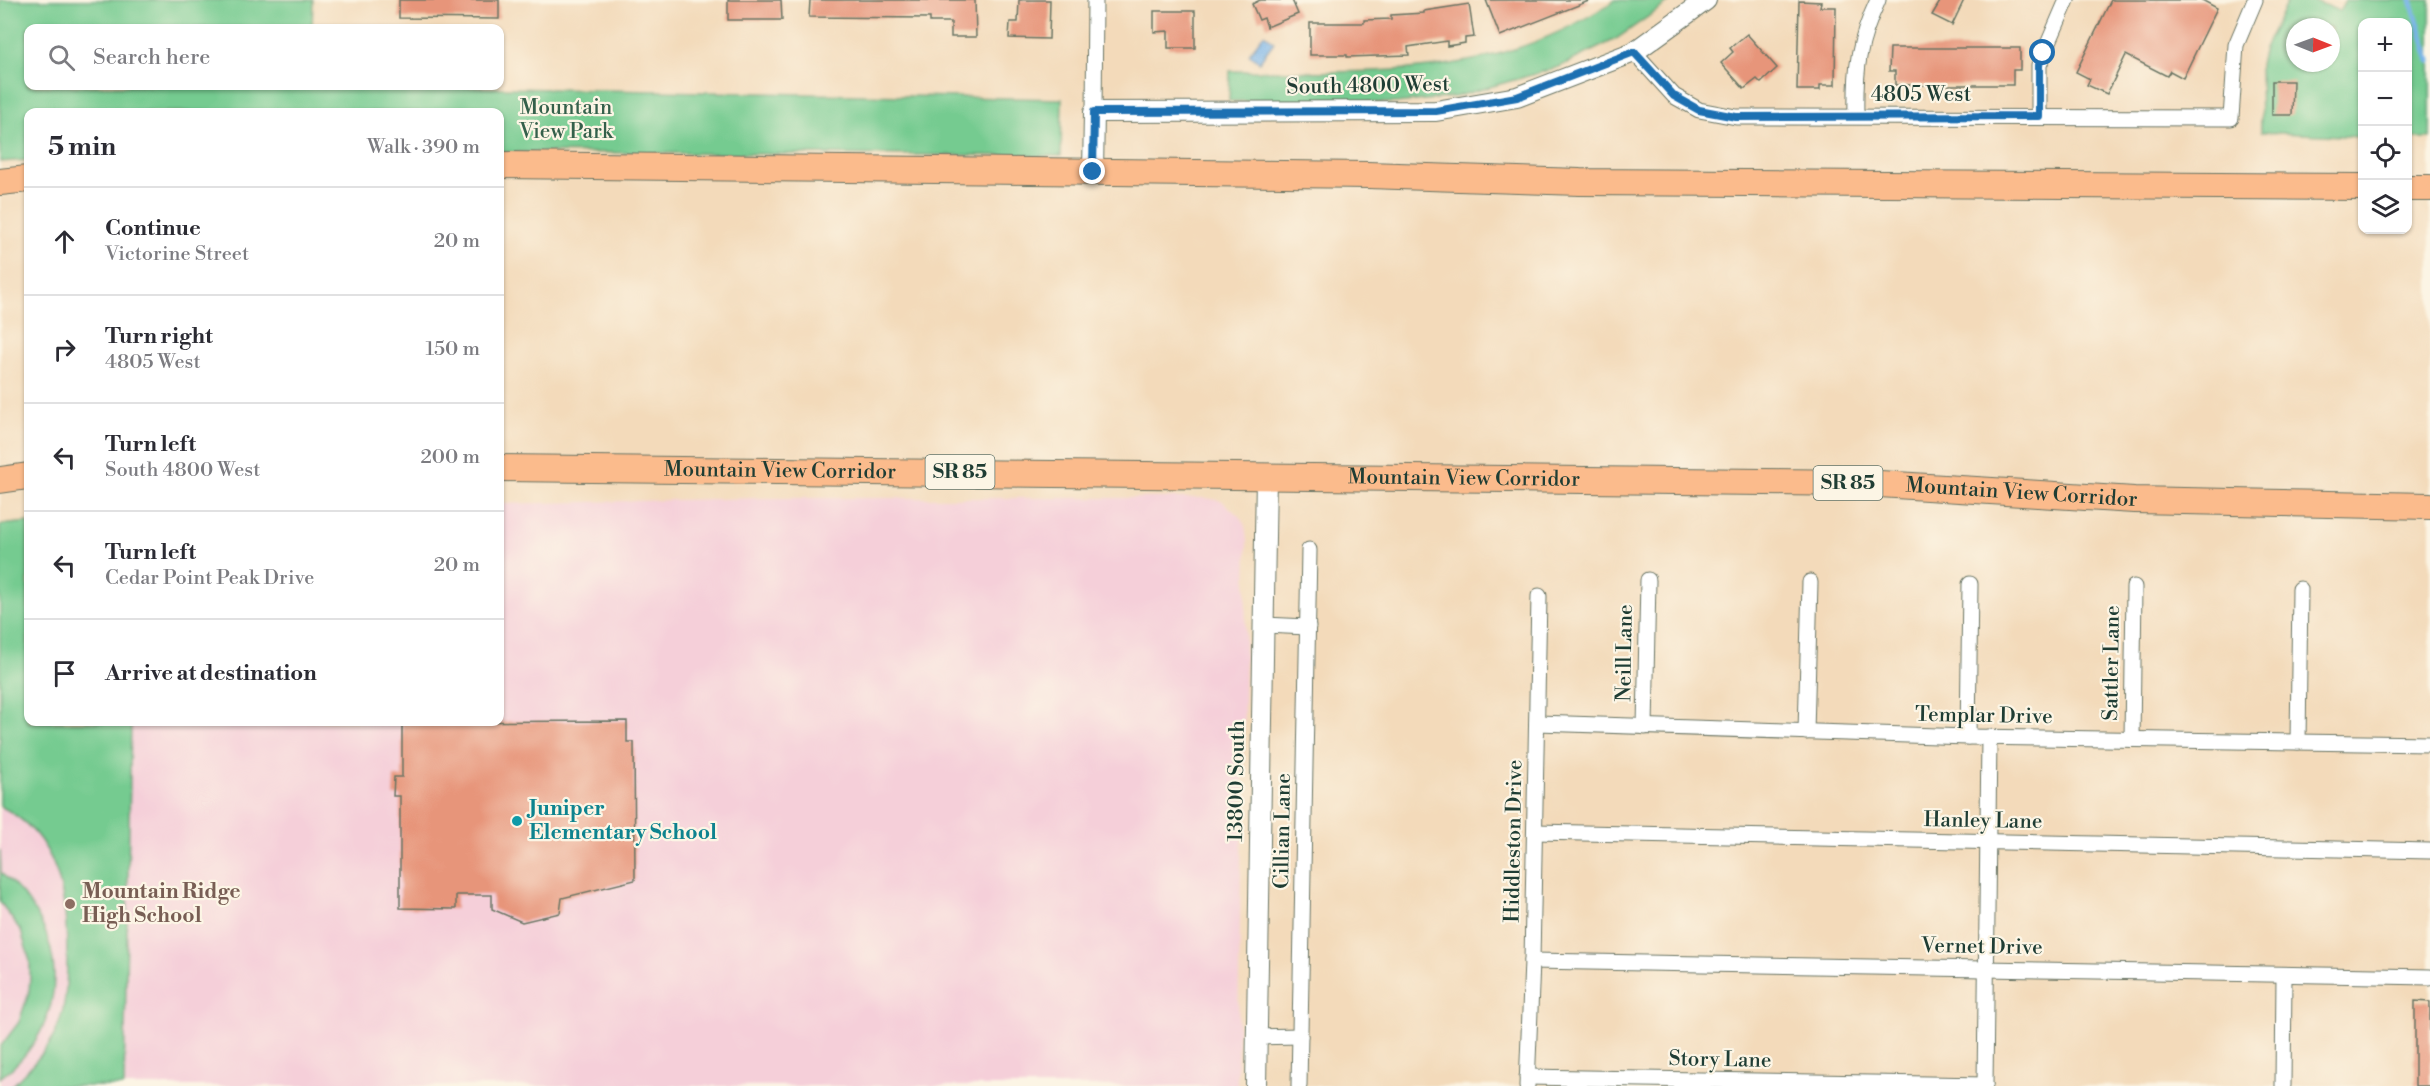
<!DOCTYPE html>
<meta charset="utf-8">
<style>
body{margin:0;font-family:"Libre Bodoni",serif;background:#f2f2f3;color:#2b2b33}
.controls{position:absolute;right:18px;top:18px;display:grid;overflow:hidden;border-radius:12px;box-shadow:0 2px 4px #0004}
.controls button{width:54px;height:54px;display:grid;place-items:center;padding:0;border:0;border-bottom:2px solid #e1e1e2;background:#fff;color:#2b2b33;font:30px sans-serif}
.compass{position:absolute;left:2286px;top:18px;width:54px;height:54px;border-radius:50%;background:#fff;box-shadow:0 2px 4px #0004;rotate:91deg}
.stop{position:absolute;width:18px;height:18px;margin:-14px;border:4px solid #1f6fb2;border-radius:50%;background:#fff}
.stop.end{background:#1f6fb2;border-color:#fff;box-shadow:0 2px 6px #0008}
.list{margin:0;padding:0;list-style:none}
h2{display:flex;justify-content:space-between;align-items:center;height:78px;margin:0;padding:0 24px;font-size:26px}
h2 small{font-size:20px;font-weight:400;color:#7c7c81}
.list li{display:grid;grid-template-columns:39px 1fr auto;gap:18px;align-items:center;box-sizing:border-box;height:108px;padding:0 24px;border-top:2px solid #e1e1e2}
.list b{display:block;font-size:22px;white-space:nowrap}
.list p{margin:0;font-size:20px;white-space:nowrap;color:#7c7c81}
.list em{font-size:20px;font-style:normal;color:#7c7c81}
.icon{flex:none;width:33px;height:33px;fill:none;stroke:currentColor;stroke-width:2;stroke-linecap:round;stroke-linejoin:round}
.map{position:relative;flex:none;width:2430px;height:1086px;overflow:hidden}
.search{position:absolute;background:#fff;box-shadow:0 2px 4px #0004;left:24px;top:24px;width:480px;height:66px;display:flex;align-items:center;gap:15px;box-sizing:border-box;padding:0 21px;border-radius:12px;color:#7c7c81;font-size:22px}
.panel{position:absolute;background:#fff;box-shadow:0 2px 4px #0004;left:24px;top:108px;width:480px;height:618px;border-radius:12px}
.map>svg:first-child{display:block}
.built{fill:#f5cfd9}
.green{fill:#74cb90;stroke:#4a8462;stroke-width:1.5;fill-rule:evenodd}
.water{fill:#79b4ea;stroke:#4c788f;stroke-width:1.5}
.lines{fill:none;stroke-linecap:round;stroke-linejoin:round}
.stream{stroke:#79b4ea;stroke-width:5}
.building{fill:#e7957a}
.minor-casing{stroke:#697463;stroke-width:17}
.tertiary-casing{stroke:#697463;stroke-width:22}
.trunk-casing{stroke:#697463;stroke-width:28}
.minor{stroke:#fff;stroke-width:15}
.tertiary{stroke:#fff;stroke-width:20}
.trunk{stroke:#fbbb8c;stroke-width:26}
.route{stroke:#1f6fb2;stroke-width:8}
.culture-dot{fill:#0f9aa8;stroke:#fcf5e5;stroke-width:2}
.education-dot{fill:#8d6e63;stroke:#fcf5e5;stroke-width:2}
.labels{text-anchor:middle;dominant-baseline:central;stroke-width:4.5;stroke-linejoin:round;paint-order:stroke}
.shield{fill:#fcf5e5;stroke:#617469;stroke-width:1.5}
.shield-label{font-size:20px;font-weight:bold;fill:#1f3d34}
.street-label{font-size:21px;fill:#1f3d34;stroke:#fcf5e5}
.park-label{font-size:21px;fill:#34604b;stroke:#fcf5e5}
.culture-label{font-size:21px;font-weight:bold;fill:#0d838f;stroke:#fcf5e5;text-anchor:start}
.education-label{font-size:21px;font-weight:bold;fill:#785e54;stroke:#fcf5e5;text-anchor:start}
</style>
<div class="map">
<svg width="2430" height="1086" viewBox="0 0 2430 1086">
<rect width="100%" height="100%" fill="#fcf5e5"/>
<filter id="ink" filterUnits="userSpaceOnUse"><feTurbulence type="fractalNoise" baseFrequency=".0167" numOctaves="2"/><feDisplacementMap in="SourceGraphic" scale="12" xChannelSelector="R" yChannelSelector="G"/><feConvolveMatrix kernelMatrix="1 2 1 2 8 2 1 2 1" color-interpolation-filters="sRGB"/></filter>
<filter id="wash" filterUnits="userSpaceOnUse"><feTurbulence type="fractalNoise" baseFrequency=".008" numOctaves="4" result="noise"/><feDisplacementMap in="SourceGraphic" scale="24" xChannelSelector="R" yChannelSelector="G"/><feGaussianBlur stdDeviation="1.35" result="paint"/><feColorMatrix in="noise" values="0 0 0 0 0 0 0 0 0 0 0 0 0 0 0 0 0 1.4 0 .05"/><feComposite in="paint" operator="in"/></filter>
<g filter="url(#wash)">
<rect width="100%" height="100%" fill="#f3daba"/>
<path class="built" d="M764,498H1206L1222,501L1239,516L1245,525L1247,540L1237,1086H0V525L28,522V722H500V504Z"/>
<g class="green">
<path d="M0,0H313L312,28H28V86H404L1062,99L1061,156L500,152V112H28V160L0,162Z"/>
<path d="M1615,0H1672L1616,39L1559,67L1455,97L1395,103L1229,101L1230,71C1370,71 1492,84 1615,0Z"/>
<path d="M2288,0H2313L2339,11L2345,0H2430V138H2408V22H2362V137L2261,132L2260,64L2264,48ZM2295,27H2331V63H2295Z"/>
<path d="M28,522V722H131L124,1086H12C25,1072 41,1058 51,1041C66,1015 67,986 67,956C67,898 60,836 0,806V525Z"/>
<path d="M0,850L1,873C70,929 74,1023 0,1078V1047L19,1022L29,992L30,976V961L21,931L0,902Z"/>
</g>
<path class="water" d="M1264,34L1274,42L1259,62L1249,54Z"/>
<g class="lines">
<path class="stream" d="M2411,0L2430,61"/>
</g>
<g id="blocks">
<g class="building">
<path d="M399,0H499V19L399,18Z"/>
<path d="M728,0H781L782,20H728Z"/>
<path d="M810,0H975L976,37H951V22H930V18L809,17Z"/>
<path d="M1019,0H1050L1049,39L1009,38L1010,22H1018Z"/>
<path d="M1260,0H1292L1298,14L1267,27L1264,18L1259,20L1252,4Z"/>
<path d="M1486,0H1588L1589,1L1500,36Z"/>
<path d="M1941,0H1964L1952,25L1932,15Z"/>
<path d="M2111,0H2202L2217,8L2183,78L2170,71L2167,76L2126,55L2107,94L2087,85L2090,79L2076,72Z"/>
<path d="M1799,1L1821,2L1820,7H1836L1835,85H1820V90H1797Z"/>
<path d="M1469,4L1474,37L1465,38V43L1447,46V41L1408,47L1409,55L1347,57V55H1310V23H1364V20L1391,19V15L1424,13V11Z"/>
<path d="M1154,11H1195V48H1168V31L1154,32Z"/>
<path d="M1747,34L1777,68L1761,83L1757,79L1744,89L1721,63L1733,52L1730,48Z"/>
<path d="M1890,48H2020V70H2013V85H1895V71H1889Z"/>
<path d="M2272,81H2293L2292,115H2272Z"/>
<path d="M627,721V742H634L635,880L562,898L560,913L522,922L492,909V895H456V909L400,908V796H393L394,777H402V722Z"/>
<path d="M2415,1001L2430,1002V1086H2415Z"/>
</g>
</g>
</g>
<g filter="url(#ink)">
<use href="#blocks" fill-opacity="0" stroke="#697463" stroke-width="1.5"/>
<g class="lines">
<defs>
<g id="minor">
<path d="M1634,52L1674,96L1699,110L1736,117L2231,118L2236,45L2255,0"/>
<path d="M1094,112L1095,0"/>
<path d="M1856,116C1855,68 1858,43 1878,0"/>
<path d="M2039,116V65L2067,0"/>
<path d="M1264,625L1308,627"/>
<path d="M1537,723L1968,737L2430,744"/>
<path d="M1645,727L1648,580"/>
<path d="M1806,732L1810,582"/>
<path d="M1968,737L1970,584"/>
<path d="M2132,739L2134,587"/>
<path d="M2298,742L2300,589"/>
<path d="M1535,832L2430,851"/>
<path d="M1532,961L2430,977"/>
<path d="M1257,1037L1300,1036"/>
<path d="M1527,1077L1985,1085"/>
<path d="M1299,1086L1309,550"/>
<path d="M1527,1086L1532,961L1539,596"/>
<path d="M1985,1086L1989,737"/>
<path d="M2283,1086L2284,976"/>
</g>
<g id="tertiary">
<path d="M1093,172L1094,112L1436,111L1517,97L1634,52L1706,0"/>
<path d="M1256,1086L1266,476"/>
</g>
<g id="trunk">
<path d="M500,165L1368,175L1580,182L2362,187"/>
<path d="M0,182L28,179"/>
<path d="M2408,188H2430"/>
<path id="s1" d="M500,468L1864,483L2134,500L2430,506"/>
<path d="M0,480L28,476"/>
</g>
</defs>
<use href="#minor" class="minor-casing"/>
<use href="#tertiary" class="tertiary-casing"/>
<use href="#trunk" class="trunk-casing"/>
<use href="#minor" class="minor"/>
<use href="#tertiary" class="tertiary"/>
<use href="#trunk" class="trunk"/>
</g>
</g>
<g class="lines" filter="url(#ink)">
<path class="route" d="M1093,172L1094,112L1436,111L1517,97L1634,52L1674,96L1699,110L1736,117L2039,116V65L2043,53"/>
</g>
<circle class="culture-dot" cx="517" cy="821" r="6"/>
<circle class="education-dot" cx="70" cy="904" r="6"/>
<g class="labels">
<g class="shield">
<rect x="925.5" y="455" width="69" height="34" rx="4.5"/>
<rect x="1813.5" y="466" width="69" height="34" rx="4.5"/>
</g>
<g class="shield-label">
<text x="960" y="472">SR 85</text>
<text x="1848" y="483">SR 85</text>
</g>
<g class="street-label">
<text transform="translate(1368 86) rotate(-1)">South 4800 West</text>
<text x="1921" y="95">4805 West</text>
<text stroke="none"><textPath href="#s1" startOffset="280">Mountain View Corridor</textPath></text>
<text stroke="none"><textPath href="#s1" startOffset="964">Mountain View Corridor</textPath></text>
<text stroke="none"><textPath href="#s1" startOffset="1522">Mountain View Corridor</textPath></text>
<text transform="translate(1625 653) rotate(-89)">Neill Lane</text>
<text transform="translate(2112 663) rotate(-89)">Sattler Lane</text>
<text transform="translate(1984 716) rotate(1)">Templar Drive</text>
<text transform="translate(1237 781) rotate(-89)">13800 South</text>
<text transform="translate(1983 821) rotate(1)">Hanley Lane</text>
<text transform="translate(1283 831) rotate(-89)">Cillian Lane</text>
<text transform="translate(1514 841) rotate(-89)">Hiddleston Drive</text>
<text transform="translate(1982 947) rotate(1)">Vernet Drive</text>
<text transform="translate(1720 1060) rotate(1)">Story Lane</text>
</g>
<g class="park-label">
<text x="566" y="108">Mountain<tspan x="566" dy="24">View Park</tspan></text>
</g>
<g class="culture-label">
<text x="529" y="809">Juniper<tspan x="529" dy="24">Elementary School</tspan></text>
</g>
<g class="education-label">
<text x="82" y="892">Mountain Ridge<tspan x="82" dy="24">High School</tspan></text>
</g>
</g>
</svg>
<div class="controls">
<button>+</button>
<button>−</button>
<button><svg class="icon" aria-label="locate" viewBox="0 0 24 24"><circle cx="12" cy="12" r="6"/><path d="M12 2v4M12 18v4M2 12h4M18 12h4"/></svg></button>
<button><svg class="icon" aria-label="layers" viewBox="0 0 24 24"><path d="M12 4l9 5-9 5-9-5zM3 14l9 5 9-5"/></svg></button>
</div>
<svg class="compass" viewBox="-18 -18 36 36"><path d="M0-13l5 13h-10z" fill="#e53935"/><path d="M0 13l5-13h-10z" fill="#7c7c81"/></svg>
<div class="stop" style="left:2043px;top:53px"></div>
<div class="stop end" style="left:1093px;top:172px"></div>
<div class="search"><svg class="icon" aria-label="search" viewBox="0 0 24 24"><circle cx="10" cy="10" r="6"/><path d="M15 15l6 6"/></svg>Search here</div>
<section class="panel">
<h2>5 min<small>Walk · 390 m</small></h2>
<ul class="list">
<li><svg class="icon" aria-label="ahead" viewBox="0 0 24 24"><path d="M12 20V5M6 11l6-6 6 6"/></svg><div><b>Continue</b><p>Victorine Street</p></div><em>20 m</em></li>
<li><svg class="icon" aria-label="right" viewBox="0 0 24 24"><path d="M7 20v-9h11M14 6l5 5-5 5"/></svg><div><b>Turn right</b><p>4805 West</p></div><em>150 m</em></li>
<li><svg class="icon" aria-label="left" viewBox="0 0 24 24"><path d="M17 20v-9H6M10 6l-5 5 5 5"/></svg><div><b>Turn left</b><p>South 4800 West</p></div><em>200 m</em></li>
<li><svg class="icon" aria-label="left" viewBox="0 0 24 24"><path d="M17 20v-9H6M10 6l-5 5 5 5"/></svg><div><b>Turn left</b><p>Cedar Point Peak Drive</p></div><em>20 m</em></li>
<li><svg class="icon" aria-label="arrive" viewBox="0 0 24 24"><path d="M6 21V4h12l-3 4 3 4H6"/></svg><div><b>Arrive at destination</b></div></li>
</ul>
</section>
</div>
